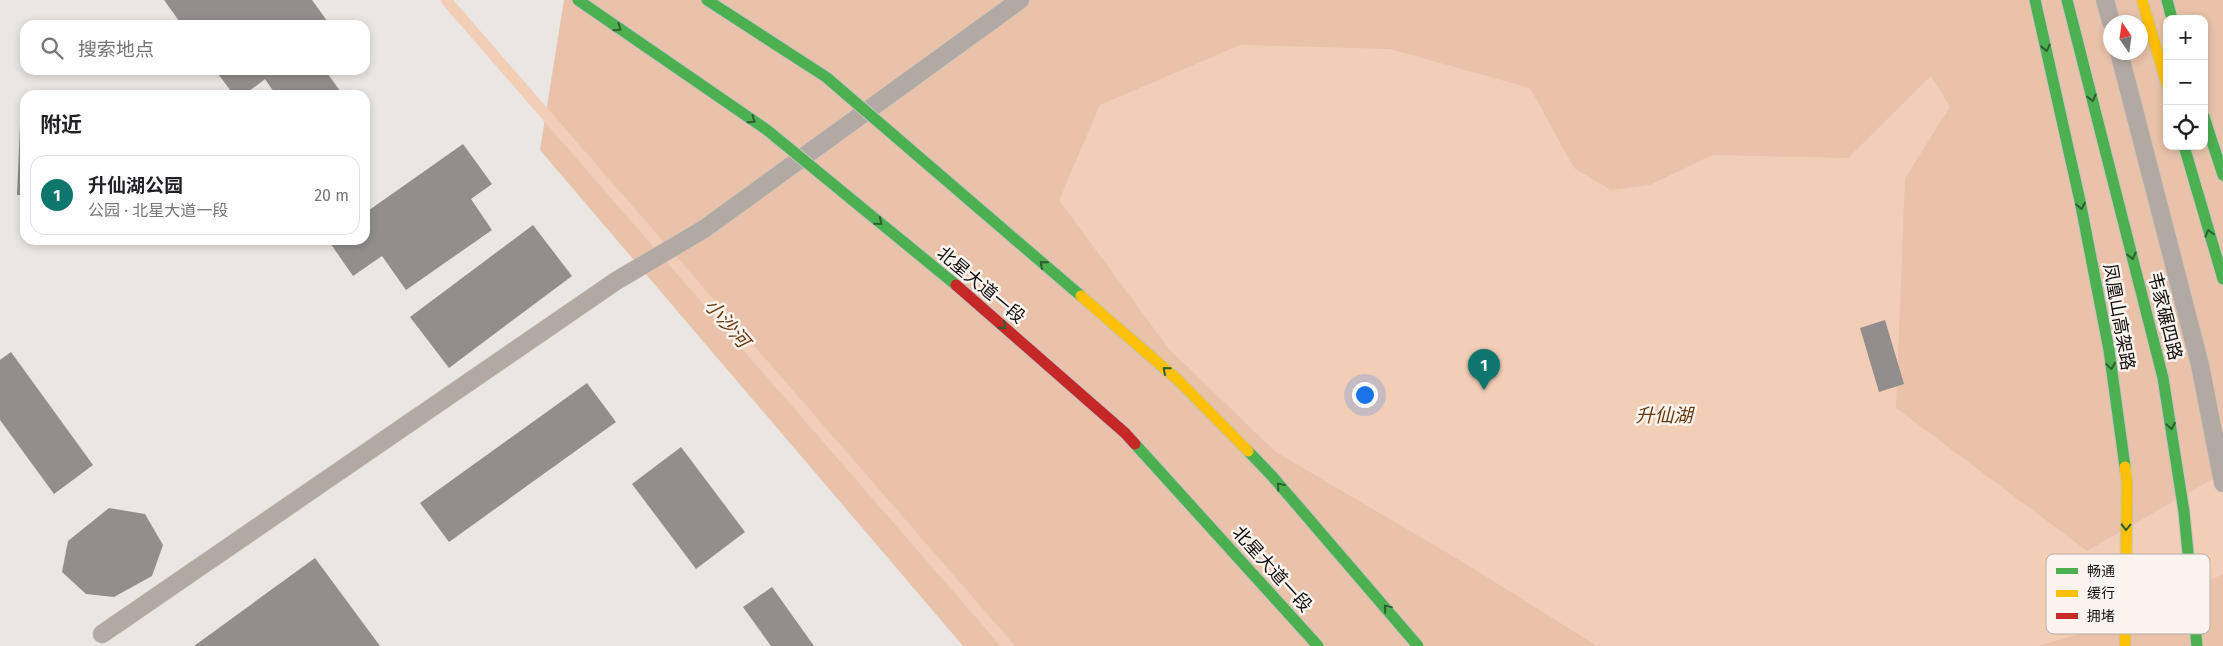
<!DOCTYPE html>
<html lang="zh">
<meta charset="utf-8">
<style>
body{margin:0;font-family:"Fira Sans","Noto Sans SC",sans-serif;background:#f6f6f6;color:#202124}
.controls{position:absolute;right:15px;top:15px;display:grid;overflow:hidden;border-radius:10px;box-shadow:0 2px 8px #0003}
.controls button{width:45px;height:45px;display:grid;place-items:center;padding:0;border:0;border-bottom:1px solid #e0e0e0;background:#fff;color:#202124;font:25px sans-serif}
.compass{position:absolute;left:2103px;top:15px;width:45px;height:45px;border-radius:50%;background:#fff;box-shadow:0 2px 8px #0003;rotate:347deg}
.you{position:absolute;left:1364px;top:394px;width:18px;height:18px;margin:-12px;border:4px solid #fff;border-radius:50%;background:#1a73e8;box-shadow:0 0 0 8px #1a73e833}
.badge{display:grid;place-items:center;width:32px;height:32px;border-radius:50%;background:#0f766e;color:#fff;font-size:16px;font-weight:700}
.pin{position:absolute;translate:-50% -41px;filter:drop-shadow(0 1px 2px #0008)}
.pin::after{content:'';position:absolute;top:26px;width:18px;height:15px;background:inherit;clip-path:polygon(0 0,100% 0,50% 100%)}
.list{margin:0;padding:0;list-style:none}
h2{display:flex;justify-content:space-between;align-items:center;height:65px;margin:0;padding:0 20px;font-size:21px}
h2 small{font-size:16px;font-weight:400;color:#757577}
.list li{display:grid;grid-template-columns:32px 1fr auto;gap:15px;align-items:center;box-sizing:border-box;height:80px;margin:0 10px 10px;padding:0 10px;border:1px solid #e0e0e0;border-radius:15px}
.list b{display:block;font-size:19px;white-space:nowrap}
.list p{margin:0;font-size:16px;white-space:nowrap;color:#757577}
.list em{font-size:16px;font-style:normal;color:#757577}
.icon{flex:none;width:28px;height:28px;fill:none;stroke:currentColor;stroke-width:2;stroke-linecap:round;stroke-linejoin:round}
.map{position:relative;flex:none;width:2223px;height:646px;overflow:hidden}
.search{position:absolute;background:#fff;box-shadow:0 2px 8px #0003;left:20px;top:20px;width:350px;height:55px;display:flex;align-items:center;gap:12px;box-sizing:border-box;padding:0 18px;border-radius:15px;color:#757577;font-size:19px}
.panel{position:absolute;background:#fff;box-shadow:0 2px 8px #0003;left:20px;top:90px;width:350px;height:155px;border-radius:15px}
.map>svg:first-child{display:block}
.green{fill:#e9c2a9;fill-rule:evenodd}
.water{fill:#f2ceb7}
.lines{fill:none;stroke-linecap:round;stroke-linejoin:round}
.stream{stroke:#f2ceb7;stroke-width:11}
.building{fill:#918e8d}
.lane-casing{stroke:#c6c3c2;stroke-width:19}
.fast-casing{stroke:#c6c3c2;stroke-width:13}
.slow-casing{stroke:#c6c3c2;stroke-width:13}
.lane{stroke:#b3a9a3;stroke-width:18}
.fast{stroke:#4caf50;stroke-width:11}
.slow{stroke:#ffc107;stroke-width:11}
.fast-bridge-casing{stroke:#c6c3c2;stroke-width:13;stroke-linecap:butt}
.slow-bridge-casing{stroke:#c6c3c2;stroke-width:13;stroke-linecap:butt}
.jam-bridge-casing{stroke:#c6c3c2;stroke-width:13;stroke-linecap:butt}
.fast-bridge{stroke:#4caf50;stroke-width:11}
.slow-bridge{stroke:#ffc107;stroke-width:11}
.jam-bridge{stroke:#c62828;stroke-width:11}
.oneway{stroke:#2e5e2e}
.labels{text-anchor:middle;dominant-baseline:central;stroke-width:5;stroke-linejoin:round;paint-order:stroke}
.street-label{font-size:18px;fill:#110e0c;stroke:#fbf3ee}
.water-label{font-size:19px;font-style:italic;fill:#69360d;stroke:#fbf3ee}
.key{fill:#fbf3ee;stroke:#b5aeaa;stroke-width:1}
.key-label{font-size:14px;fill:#110e0c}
</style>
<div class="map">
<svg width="2223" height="646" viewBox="0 0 2223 646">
<rect width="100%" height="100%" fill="#eae6e4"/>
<path class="green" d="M564,0H2223V646H963L540,150ZM2167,19H2204V146H2167ZM2110,22H2140V52H2110Z"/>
<path class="water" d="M1240,45L1390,49L1530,88L1574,168L1611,190L1650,185L1712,155L1848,158L1931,76L1950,107L1905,178L1896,408L2087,551L2223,473V574L2118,623L2038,646H1597L1466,564L1276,452L1169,349L1059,200L1100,105Z"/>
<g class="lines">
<path class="stream" d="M446,0L1008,646"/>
</g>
<g class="building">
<path d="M164,0H312L330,25H182Z"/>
<path d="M215,70H325L343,95H276L265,79L244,95H234Z"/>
<path d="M21,102L25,103V195H17Z"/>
<path d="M463,144L492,184L471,199L492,230L406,290L382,256L353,276L328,240H365V213Z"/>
<path d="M533,225L572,276L449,368L410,317Z"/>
<path d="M1885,320L1904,384L1879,392L1860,328Z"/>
<path d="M11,352L93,465L54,494L0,420V360Z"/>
<path d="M587,383L616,422L449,542L420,503Z"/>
<path d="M681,447L745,532L696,569L632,484Z"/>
<path d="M109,508L145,514L163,545L152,576L114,597L86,594L62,572L68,541Z"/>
<path d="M315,558L380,646H194Z"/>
<path d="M772,587L814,646H771L743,607Z"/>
</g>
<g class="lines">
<defs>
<g id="lane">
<path d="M2105,0L2111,22"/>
<path d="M2119,52L2200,365L2223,483"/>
<path d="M102,634L616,281L704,229L1020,0"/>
</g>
<g id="fast">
<path d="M2035,0L2080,201L2109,350L2125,467"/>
<path d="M2067,0L2163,378L2184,512L2197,646"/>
<path d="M2167,0L2172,19"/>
<path d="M2204,117L2223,175"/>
<path d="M2184,146L2223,279"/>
</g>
<g id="slow">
<path d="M2142,0L2167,85"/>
<path d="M2125,646L2127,482L2125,467"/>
</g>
</defs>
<use href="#lane" class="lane-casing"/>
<use href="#fast" class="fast-casing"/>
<use href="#slow" class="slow-casing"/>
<use href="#lane" class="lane"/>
<use href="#fast" class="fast"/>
<use href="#slow" class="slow"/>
<defs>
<g id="fast-bridge">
<path d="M578,0L767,130L956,285"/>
<path d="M707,0L826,77L1081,296"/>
<path d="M1135,444L1318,646"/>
<path d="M1248,451L1272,476L1418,646"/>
</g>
<path id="slow-bridge" d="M1081,296L1178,380L1248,451"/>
<path id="jam-bridge" d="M956,285L1125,433L1135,444"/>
</defs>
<use href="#fast-bridge" class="fast-bridge-casing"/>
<use href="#slow-bridge" class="slow-bridge-casing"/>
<use href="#jam-bridge" class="jam-bridge-casing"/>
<use href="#fast-bridge" class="fast-bridge"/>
<use href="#slow-bridge" class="slow-bridge"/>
<use href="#jam-bridge" class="jam-bridge"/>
</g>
<defs><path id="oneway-chevron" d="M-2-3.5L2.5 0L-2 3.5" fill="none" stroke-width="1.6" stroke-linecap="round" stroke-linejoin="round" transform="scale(1.25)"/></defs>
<g class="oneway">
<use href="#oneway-chevron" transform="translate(618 28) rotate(35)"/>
<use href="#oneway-chevron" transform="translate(2046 48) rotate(78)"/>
<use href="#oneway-chevron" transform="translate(2092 98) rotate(76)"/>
<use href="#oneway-chevron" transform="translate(752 120) rotate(35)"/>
<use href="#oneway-chevron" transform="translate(2081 206) rotate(79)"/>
<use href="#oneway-chevron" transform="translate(879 222) rotate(39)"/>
<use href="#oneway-chevron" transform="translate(2209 233) rotate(-106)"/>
<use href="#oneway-chevron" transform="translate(2132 256) rotate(76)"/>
<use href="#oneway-chevron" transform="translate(1043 264) rotate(-139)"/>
<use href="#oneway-chevron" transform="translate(1003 326) rotate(41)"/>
<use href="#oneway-chevron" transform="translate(2111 366) rotate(82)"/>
<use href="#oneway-chevron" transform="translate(1166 370) rotate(-139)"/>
<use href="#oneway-chevron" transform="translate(2171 426) rotate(81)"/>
<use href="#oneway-chevron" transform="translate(1280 486) rotate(-131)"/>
<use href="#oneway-chevron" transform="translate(2126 527) rotate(91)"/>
<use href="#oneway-chevron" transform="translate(1387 608) rotate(-130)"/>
</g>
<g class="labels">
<g class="street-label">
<text transform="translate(981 285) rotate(40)">北星大道一段</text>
<text transform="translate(2165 316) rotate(76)">韦家碾四路</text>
<text transform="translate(2119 317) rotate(80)">凤凰山高架路</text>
<text transform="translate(1272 569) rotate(48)">北星大道一段</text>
</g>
<g class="water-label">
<text transform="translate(727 323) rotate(49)">小沙河</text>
<text x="1664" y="415">升仙湖</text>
</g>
</g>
<rect x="2046" y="554" width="164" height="80" rx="8" class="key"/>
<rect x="2056" y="568" width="22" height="6" fill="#4caf50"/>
<rect x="2056" y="590" width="22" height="7" fill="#ffc107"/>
<rect x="2056" y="613" width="22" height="6" fill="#c62828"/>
<g class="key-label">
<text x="2087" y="576">畅通</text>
<text x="2087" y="598">缓行</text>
<text x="2087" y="621">拥堵</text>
</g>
</svg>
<div class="controls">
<button>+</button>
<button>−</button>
<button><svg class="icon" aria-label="locate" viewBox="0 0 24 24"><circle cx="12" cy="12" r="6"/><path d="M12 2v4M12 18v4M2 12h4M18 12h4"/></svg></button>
</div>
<svg class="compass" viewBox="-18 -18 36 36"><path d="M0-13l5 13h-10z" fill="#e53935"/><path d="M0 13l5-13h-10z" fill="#757577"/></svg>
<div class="you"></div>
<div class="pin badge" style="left:1484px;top:390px">1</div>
<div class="search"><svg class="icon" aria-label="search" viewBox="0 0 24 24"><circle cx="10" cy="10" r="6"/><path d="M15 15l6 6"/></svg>搜索地点</div>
<section class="panel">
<h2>附近<small></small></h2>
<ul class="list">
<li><span class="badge">1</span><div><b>升仙湖公园</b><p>公园 · 北星大道一段</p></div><em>20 m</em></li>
</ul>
</section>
</div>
